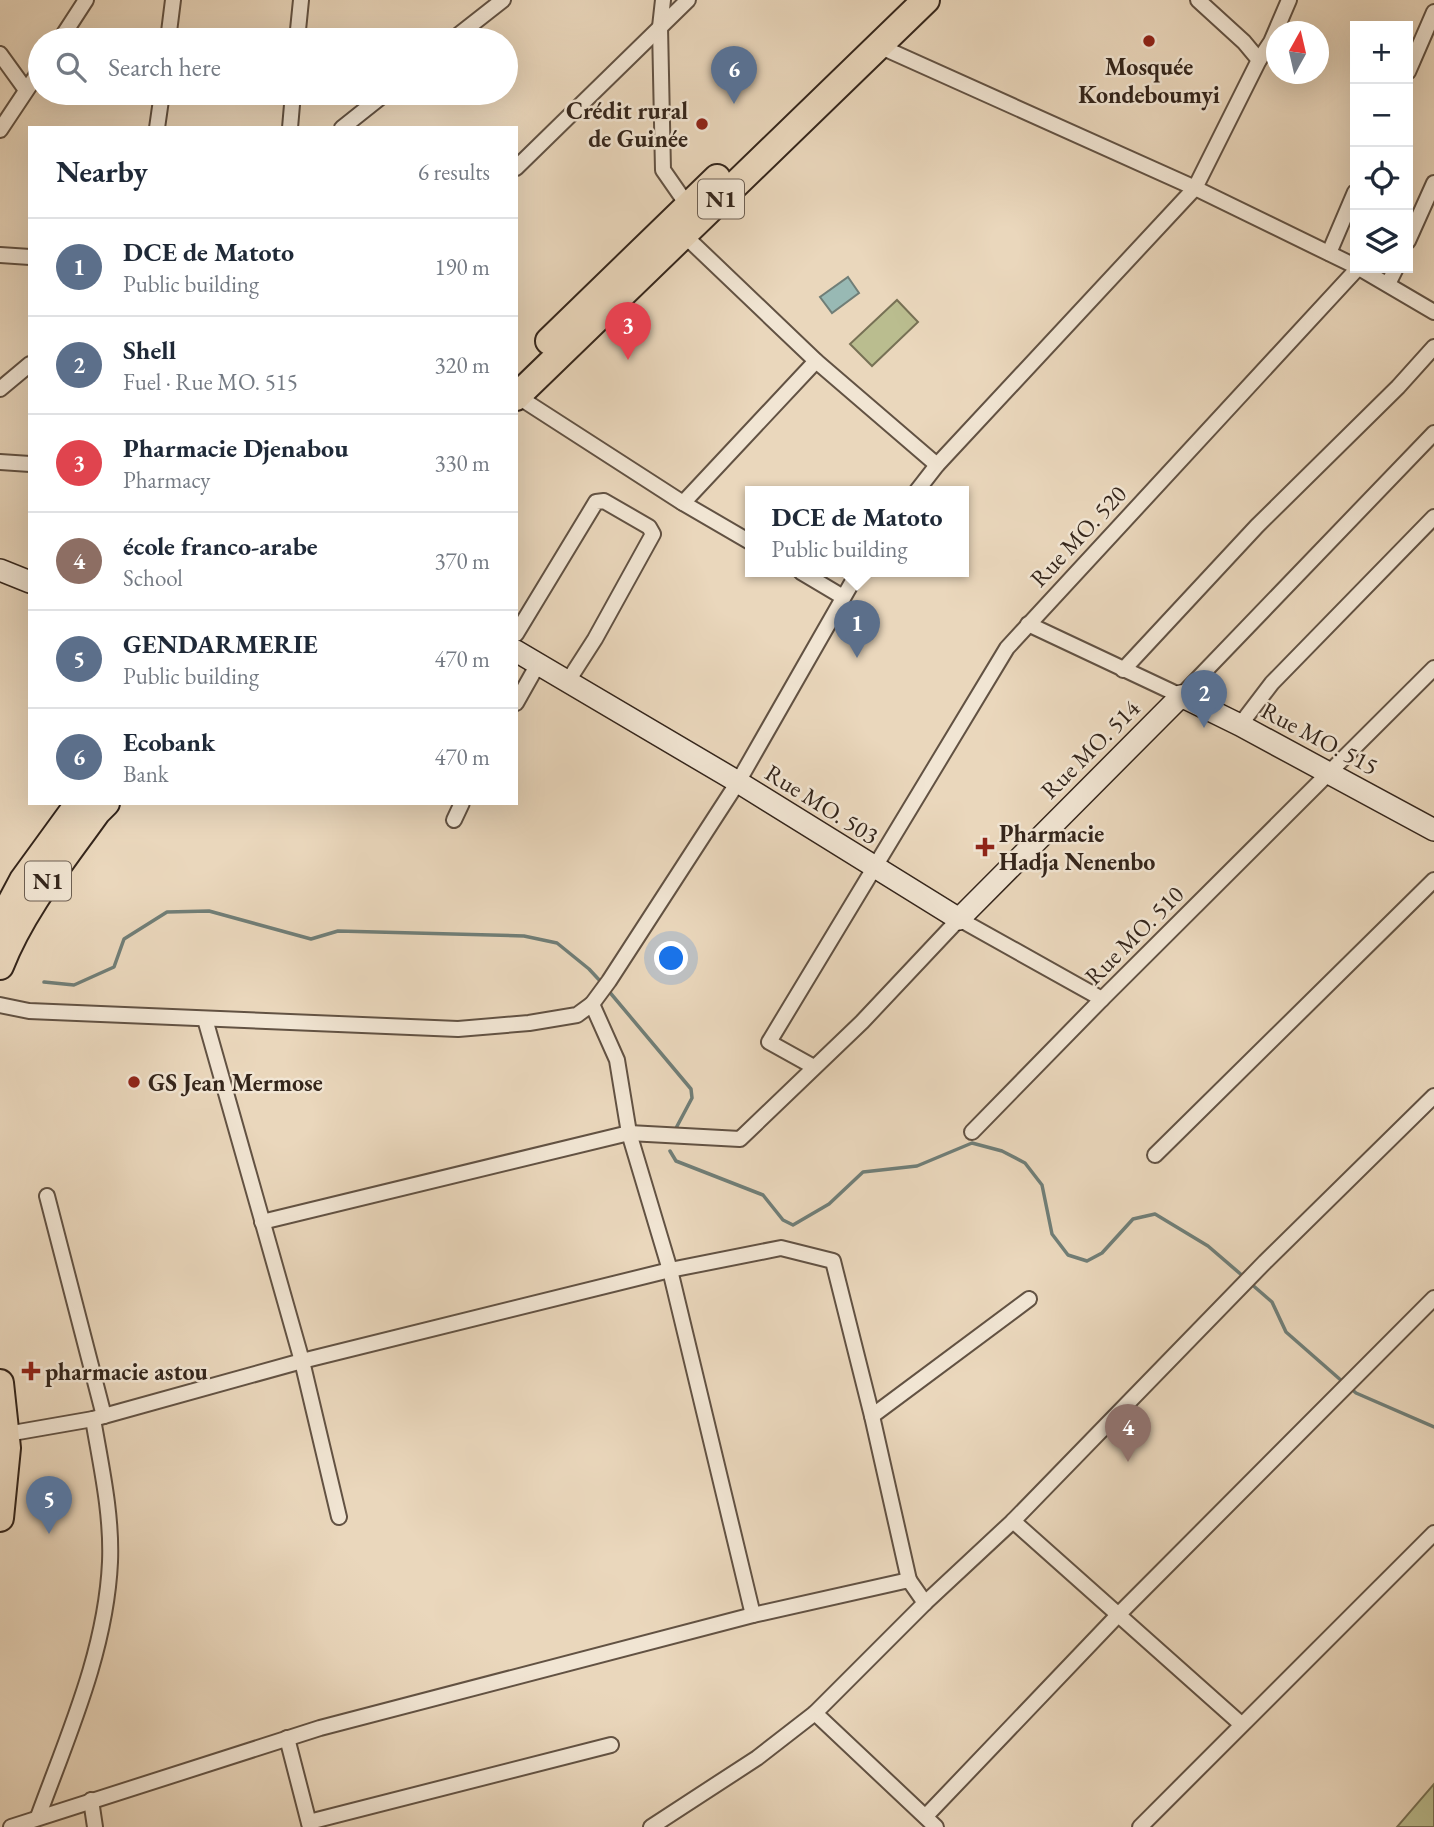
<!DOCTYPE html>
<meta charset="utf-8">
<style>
body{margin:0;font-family:"EB Garamond",serif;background:#f2f2f3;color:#1f2937}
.controls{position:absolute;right:21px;top:21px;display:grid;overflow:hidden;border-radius:0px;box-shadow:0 7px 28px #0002}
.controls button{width:63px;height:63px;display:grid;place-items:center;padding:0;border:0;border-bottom:2px solid #e0e1e3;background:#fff;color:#1f2937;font:35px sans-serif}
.compass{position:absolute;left:1266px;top:21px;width:63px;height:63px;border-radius:50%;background:#fff;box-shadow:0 7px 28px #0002;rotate:8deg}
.you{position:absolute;left:672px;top:959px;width:24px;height:24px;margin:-18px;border:5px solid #fff;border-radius:50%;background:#1a73e8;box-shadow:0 0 0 10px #1a73e833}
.badge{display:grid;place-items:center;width:46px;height:46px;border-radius:50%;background:#111827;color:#fff;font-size:23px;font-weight:700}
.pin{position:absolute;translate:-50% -58px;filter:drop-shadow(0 2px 4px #0008)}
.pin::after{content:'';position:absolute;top:37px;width:24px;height:21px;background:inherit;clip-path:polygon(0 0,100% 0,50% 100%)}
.popup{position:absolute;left:745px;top:486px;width:224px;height:91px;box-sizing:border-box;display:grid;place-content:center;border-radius:0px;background:#fff;filter:drop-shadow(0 2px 5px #0005);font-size:23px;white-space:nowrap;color:#747a83}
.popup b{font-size:26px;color:#1f2937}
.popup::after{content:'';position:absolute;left:50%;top:100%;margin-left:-14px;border:14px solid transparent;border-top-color:#fff}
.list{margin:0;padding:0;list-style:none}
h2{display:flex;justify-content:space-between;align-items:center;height:91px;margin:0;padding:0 28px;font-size:30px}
h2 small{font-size:23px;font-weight:400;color:#747a83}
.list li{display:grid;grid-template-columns:46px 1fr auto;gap:21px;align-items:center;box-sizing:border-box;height:98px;padding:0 28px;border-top:2px solid #e0e1e3}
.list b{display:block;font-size:26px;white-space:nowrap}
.list p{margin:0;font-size:23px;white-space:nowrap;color:#747a83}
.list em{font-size:23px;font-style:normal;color:#747a83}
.icon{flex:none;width:38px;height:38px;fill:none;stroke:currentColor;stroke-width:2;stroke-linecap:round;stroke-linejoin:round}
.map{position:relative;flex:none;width:1434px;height:1827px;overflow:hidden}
.search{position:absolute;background:#fff;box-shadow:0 7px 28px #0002;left:28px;top:28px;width:490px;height:77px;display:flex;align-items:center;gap:18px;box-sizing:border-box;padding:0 24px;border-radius:38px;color:#747a83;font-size:26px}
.panel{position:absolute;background:#fff;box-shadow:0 7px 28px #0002;left:28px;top:126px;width:490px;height:679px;border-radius:0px}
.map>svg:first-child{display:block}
.green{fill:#babd8f;stroke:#777155;stroke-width:2}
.water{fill:#98b9b4;stroke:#707e77;stroke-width:2}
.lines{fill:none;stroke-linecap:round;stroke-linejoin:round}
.stream{stroke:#707e77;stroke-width:3.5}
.street-casing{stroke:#625243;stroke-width:18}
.secondary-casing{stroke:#34251b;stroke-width:24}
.highway-casing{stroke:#34251b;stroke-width:30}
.street{stroke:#f1e5d3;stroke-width:14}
.secondary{stroke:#f1e5d3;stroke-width:21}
.highway{stroke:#ead7bc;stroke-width:26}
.poi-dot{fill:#8f2418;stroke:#f1e5d3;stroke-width:2.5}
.labels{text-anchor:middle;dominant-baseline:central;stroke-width:5;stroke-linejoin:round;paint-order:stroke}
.shield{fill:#f1e5d3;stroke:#6d5f52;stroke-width:2}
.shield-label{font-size:23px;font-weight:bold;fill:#34251b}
.poi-label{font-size:24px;font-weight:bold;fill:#34251b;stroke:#f1e5d3;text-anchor:start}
.street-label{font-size:24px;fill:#34251b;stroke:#f1e5d3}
</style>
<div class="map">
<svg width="1434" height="1827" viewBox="0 0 1434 1827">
<rect width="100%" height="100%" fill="#ead7bc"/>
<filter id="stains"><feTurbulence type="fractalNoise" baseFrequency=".00286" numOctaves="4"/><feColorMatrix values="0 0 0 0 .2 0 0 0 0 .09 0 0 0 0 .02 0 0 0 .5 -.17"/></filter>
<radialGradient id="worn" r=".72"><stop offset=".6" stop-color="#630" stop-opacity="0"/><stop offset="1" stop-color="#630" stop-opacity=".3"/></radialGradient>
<g class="green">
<path d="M897,300L918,322L872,366L850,344Z"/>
<path d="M1434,1784V1827H1397Z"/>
</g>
<path class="water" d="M848,277L859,293L832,313L820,297Z"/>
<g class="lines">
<g class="stream">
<path d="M44,982L74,985L114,967L124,939L167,912L209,911L311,939L338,931L524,936L557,943L589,969L602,983"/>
<path d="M607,989L691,1089L692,1098L675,1130"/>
<path d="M670,1151L676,1161L763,1195L783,1220L793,1225L829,1204L863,1172L917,1166L972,1143L1002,1151L1025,1163L1042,1185L1052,1234L1068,1255L1087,1261L1102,1253L1133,1219L1155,1214L1208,1246L1244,1277"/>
<path d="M1249,1282L1272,1302L1286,1332L1343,1382"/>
<path d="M1349,1387L1356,1393L1434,1427"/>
</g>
<defs>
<g id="street">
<path d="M663,0L660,27L663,170L688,206"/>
<path d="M60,40L86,0"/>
<path d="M168,40L173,0"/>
<path d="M297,40L301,0"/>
<path d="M452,40L503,0"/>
<path d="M879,46L1195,188L1355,266"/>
<path d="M0,54L26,90"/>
<path d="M1259,60L1271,42L1289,0"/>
<path d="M1408,72L1434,12"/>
<path d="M157,128L162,93"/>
<path d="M290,128L293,93"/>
<path d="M342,128L386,93"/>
<path d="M0,130L40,70"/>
<path d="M516,168L688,0"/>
<path d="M684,235L816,361L937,465"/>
<path d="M1408,241L1434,183"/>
<path d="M1329,253L1355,192"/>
<path d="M0,255L30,257"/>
<path d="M1359,268L1434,312"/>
<path d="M1388,284L1396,268"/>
<path d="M0,389L30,364"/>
<path d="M517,396L683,503L750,542"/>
<path d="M0,462L30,464"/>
<path d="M916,492L937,465L1195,188L1259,60L1244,42L1198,0"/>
<path d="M683,503L816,361"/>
<path d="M801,572L843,597"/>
<path d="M1028,624L1181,696L1434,433"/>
<path d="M516,634L596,502L604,501L649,527L653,534L595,639L568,681"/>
<path d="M1123,670L1257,526L1398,387L1434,347"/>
<path d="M516,703L538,664"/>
<path d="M1240,725L1272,683L1434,517"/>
<path d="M454,820L462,803"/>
<path d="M592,1004L617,1060L629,1133L670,1270L753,1615"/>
<path d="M0,1005L29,1011L458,1029L529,1023L577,1015L592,1004L609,981L738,782L858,572"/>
<path d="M205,1019L302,1361L339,1517"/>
<path d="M814,1067L769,1042L1007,648L1358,268"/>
<path d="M972,1132L1102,999L1434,668"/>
<path d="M1155,1155L1434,880"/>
<path d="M47,1196L104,1416"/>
<path d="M262,1222L629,1133L740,1139L862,1022L959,919L1102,999"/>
<path d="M872,1416L1029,1299"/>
<path d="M7,1434L93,1419L302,1361L670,1270L781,1248L833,1261L872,1416L909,1580"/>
<path d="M1013,1521L1241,1724"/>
<path d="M815,1713L936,1827"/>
<path d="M287,1738L310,1827"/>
<path d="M91,1800L95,1827"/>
<path d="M926,1816L1118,1615L1434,1298"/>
<path d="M38,1817C68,1735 106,1651 110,1562C112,1514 101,1466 93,1419"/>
<path d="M309,1822L611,1745"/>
<path d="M11,1827L320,1728L753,1615L909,1580L925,1603"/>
<path d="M651,1827L757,1758L815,1713L925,1603L1013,1521L1265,1262L1434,1096"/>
<path d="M1140,1827L1434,1533"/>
</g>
<g id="secondary">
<path d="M0,570L30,582"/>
<path d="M516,651L738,782L959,919L1181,696L1240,725L1434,830"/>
</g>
<g id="highway">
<path d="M549,341L717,178"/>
<path d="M516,397L926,0"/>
<path d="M0,923L23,880L79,803"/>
<path d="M0,966C22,910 62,861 97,812L106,803"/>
<path d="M0,1383L7,1448L0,1518"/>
</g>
</defs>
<use href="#street" class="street-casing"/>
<use href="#secondary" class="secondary-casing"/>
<use href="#highway" class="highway-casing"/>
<use href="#street" class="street"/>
<use href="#secondary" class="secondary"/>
<use href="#highway" class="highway"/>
</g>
<g class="poi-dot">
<circle cx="1149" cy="41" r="7"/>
<circle cx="702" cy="124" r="7"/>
<path d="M981.5 836.5h7v7h7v7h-7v7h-7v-7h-7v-7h7z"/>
<circle cx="134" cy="1082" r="7"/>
<path d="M27.5 1360.5h7v7h7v7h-7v7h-7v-7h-7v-7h7z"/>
</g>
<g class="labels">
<g class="shield">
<rect x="698" y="179.5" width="46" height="39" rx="5"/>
<rect x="25" y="861.5" width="46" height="39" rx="5"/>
</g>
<g class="shield-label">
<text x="721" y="199">N1</text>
<text x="48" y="881">N1</text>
</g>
<g class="poi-label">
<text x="1149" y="66" text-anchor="middle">Mosquée<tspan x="1149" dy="28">Kondeboumyi</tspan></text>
<text x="688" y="110" text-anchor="end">Crédit rural<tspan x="688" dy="28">de Guinée</tspan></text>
<text x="999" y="833">Pharmacie<tspan x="999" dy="28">Hadja Nenenbo</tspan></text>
<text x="148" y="1082">GS Jean Mermose</text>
<text x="45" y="1371">pharmacie astou</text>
</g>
<g class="street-label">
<text transform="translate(1078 536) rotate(-47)">Rue MO. 520</text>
<text transform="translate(1320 738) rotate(28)">Rue MO. 515</text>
<text transform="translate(1090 749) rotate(-45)">Rue MO. 514</text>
<text transform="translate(822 804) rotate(32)">Rue MO. 503</text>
<text transform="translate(1134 935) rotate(-45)">Rue MO. 510</text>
</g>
</g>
<rect width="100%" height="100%" filter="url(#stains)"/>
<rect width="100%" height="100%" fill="url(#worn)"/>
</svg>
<div class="controls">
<button>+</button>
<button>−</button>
<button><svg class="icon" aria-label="locate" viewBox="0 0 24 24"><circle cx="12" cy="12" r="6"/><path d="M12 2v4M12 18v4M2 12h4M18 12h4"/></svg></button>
<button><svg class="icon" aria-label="layers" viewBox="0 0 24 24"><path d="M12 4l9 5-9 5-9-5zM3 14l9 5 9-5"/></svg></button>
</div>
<svg class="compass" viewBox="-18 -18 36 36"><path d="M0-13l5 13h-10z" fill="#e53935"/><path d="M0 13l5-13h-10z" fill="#747a83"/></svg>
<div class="you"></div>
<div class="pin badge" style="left:857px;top:658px;background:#5c6f8a">1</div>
<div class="popup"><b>DCE de Matoto</b>Public building</div>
<div class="pin badge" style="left:1204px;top:728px;background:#5c6f8a">2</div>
<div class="pin badge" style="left:628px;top:360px;background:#e0444e">3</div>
<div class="pin badge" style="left:1128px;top:1462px;background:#8d6e63">4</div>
<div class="pin badge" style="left:49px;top:1534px;background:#5c6f8a">5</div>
<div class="pin badge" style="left:734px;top:104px;background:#5c6f8a">6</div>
<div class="search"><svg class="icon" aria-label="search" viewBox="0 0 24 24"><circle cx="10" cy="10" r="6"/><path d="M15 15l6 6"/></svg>Search here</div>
<section class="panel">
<h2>Nearby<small>6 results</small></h2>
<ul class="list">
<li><span class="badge" style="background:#5c6f8a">1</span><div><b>DCE de Matoto</b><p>Public building</p></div><em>190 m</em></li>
<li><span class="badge" style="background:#5c6f8a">2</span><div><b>Shell</b><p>Fuel · Rue MO. 515</p></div><em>320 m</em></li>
<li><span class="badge" style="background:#e0444e">3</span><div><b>Pharmacie Djenabou</b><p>Pharmacy</p></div><em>330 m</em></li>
<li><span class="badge" style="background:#8d6e63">4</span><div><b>école franco-arabe</b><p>School</p></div><em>370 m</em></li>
<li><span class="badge" style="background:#5c6f8a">5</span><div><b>GENDARMERIE</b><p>Public building</p></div><em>470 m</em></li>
<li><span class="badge" style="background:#5c6f8a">6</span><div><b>Ecobank</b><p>Bank</p></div><em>470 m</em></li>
</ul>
</section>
</div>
